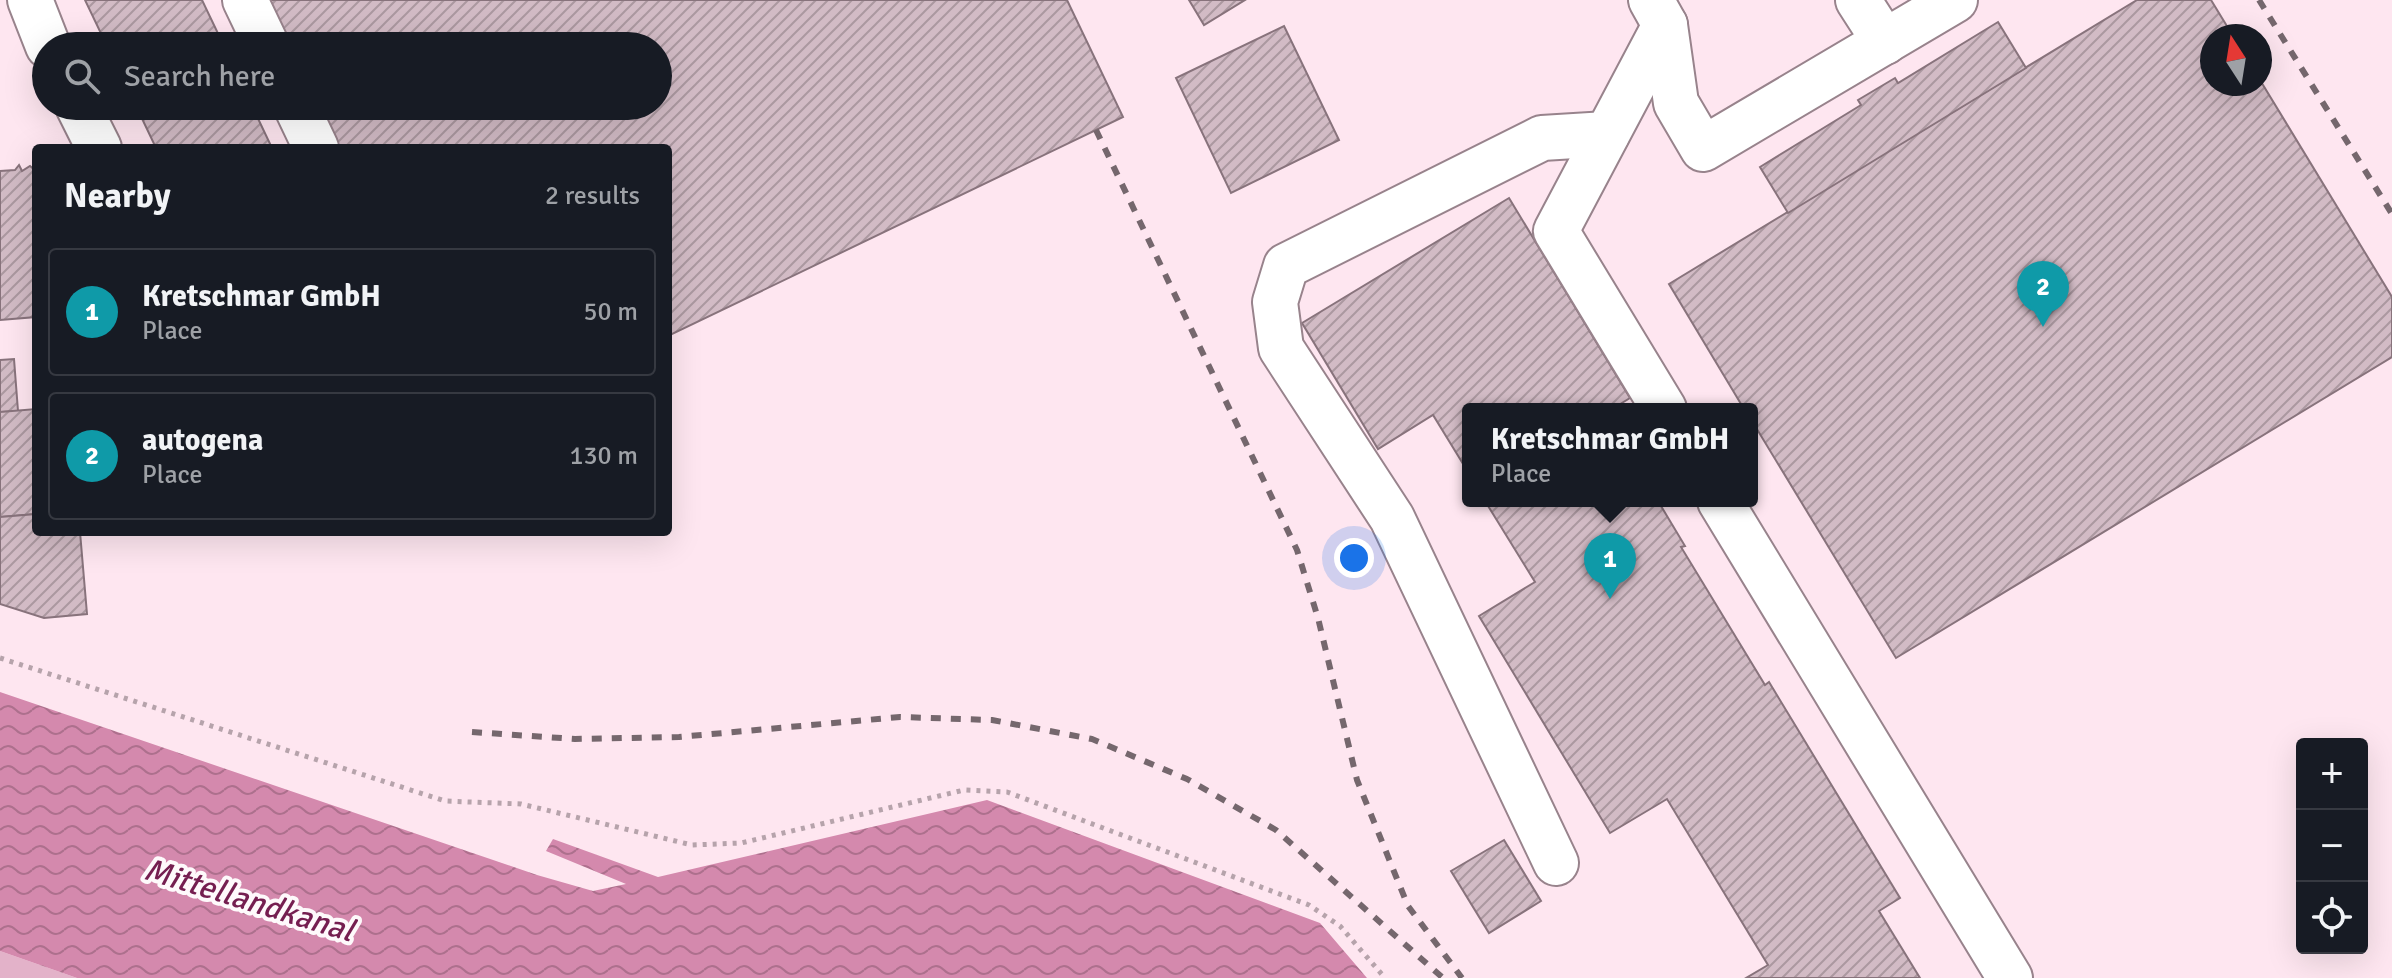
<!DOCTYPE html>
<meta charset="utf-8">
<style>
body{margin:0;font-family:Signika,sans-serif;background:#242831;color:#f1f3f6}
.controls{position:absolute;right:24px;bottom:24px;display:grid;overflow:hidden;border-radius:8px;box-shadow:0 8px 32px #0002}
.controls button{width:72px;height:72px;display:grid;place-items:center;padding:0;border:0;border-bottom:2px solid #363941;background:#171b24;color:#f1f3f6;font:40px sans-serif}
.compass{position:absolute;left:2200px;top:24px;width:72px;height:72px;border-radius:50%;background:#171b24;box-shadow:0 8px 32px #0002;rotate:348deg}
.you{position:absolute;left:1354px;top:558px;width:28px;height:28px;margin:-20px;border:6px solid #fff;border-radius:50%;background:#1a73e8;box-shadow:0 0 0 12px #1a73e833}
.badge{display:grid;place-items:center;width:52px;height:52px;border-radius:50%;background:#db2777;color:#fff;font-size:26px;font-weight:700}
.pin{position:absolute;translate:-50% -66px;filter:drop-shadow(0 2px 4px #0008)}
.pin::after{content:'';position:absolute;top:42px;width:28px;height:24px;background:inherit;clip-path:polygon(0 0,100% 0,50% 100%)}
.popup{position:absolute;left:1462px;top:403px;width:296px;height:104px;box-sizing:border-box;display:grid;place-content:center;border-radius:8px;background:#171b24;filter:drop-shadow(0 2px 6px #0005);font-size:26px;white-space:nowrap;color:#9ea1a6}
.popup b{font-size:30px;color:#f1f3f6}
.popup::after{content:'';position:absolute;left:50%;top:100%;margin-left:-16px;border:16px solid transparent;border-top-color:#171b24}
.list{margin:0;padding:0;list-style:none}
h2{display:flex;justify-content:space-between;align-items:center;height:104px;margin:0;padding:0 32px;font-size:34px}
h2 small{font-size:26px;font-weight:400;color:#9ea1a6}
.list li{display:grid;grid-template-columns:52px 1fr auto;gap:24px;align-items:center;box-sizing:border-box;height:128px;margin:0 16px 16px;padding:0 16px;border:2px solid #363941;border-radius:8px}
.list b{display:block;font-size:30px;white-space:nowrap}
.list p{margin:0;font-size:26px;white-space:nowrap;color:#9ea1a6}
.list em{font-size:26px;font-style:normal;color:#9ea1a6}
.icon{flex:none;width:44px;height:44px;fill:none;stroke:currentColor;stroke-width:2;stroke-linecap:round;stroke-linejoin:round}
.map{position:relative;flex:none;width:2392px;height:978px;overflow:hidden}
.search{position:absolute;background:#171b24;box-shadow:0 8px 32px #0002;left:32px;top:32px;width:640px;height:88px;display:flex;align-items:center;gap:20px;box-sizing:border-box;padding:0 28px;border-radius:44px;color:#9ea1a6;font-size:30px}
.panel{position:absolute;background:#171b24;box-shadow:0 8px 32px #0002;left:32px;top:144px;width:640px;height:392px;border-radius:8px}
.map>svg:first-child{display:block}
.grass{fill:#e3b2c9}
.water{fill:url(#water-waves)}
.building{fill:url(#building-hatch);stroke:#88737c;stroke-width:2}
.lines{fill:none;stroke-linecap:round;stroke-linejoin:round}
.minor-casing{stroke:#98838c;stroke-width:48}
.path{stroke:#b6a3ab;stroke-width:5;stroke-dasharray:4 6;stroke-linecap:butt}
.minor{stroke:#fff;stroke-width:44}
.rail{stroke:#75676d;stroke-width:6;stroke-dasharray:10 10;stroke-linecap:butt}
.labels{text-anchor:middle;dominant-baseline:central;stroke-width:8;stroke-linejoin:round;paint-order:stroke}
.water-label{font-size:32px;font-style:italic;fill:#751e50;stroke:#fef9fb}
</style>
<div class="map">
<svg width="2392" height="978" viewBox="0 0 2392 978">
<defs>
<pattern id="water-waves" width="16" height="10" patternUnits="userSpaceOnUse" patternTransform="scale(2)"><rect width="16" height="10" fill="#d489ad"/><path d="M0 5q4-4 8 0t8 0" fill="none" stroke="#ad708d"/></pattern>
<pattern id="building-hatch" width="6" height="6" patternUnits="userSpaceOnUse" patternTransform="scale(2)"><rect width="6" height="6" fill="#d2bbc5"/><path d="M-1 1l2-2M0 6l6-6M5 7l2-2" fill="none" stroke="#ab98a0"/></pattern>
</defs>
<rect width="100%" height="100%" fill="#fee6f0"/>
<path class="grass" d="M0,951L77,978H0Z"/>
<path class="water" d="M0,692L537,875L593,891L626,884L546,851L553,839L658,877L987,800L1320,923L1367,978H77L0,951Z"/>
<g class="building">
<path d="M85,0H202L224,46H107Z"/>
<path d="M267,0H1067L1123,117L668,336V148H338L318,106H658V46H289Z"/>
<path d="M1189,0H1245L1204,25Z"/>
<path d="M2137,0H2211L2233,36H2212V84H2260V80L2392,297V357L1896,658L1752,421V409H1744L1669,284Z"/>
<path d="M1998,22L2026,68L1788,213L1760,167L1861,105L1858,100L1895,78L1898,83Z"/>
<path d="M1284,26L1339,140L1231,193L1176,78Z"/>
<path d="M136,106H252L272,148H156Z"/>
<path d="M19,165L22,171L30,166L36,171V317L0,320V171L15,170Z"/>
<path d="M1509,198L1630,398L1612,409H1468V472L1433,415L1378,449L1302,323Z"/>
<path d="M14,359L18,411L0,412V360Z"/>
<path d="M36,409V514L0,517V412Z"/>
<path d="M1485,501H1658L1685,546L1681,547L1765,685L1769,682L1900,898L1879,911L1920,978H1746L1768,965L1667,799L1610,833L1479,616L1535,582Z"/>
<path d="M36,514V532H80L87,614L44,618L0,604V517Z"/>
<path d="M1504,840L1541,901L1489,933L1451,871Z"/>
</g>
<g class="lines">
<defs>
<g id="minor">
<path d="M30,0L48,46"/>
<path d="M245,0L267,46"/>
<path d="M1651,0L1665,25L1676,103L1703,149L1955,0"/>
<path d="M1858,0L1885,42"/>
<path d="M78,106L99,148"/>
<path d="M296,106L316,148"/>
<path d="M1664,409L1556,231L1665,25"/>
<path d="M1720,501L2010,978"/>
<path d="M1556,863L1392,518L1281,348L1275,302L1286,266L1542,138L1607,134"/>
</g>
</defs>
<use href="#minor" class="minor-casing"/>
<path class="path" d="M0,658L445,801L521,804L692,845L741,843L964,790L1007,792L1309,905L1340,926L1385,978"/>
<use href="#minor" class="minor"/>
<g class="rail">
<path d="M2259,0L2392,214"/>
<path d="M1096,130L1297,550L1318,618L1357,780L1408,906L1462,978"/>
<path d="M472,732L575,739L679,737L900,717L992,720L1092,739L1187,779L1276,830L1443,978"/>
</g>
</g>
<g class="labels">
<g class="water-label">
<text transform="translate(249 900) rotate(17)">Mittellandkanal</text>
</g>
</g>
</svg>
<div class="controls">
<button>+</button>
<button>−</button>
<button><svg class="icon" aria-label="locate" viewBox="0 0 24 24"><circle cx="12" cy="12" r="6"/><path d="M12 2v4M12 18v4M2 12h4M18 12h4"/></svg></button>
</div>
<svg class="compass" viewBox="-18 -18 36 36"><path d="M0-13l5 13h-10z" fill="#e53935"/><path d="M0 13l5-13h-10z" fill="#9ea1a6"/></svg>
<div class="you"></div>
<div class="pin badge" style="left:1610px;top:599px;background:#0f9aa8">1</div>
<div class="popup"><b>Kretschmar GmbH</b>Place</div>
<div class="pin badge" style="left:2043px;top:327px;background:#0f9aa8">2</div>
<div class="search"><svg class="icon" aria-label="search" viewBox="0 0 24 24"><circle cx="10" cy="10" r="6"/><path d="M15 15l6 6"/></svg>Search here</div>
<section class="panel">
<h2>Nearby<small>2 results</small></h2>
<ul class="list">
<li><span class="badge" style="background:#0f9aa8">1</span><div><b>Kretschmar GmbH</b><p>Place</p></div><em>50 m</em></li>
<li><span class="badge" style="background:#0f9aa8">2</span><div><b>autogena</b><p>Place</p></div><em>130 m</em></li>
</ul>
</section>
</div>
